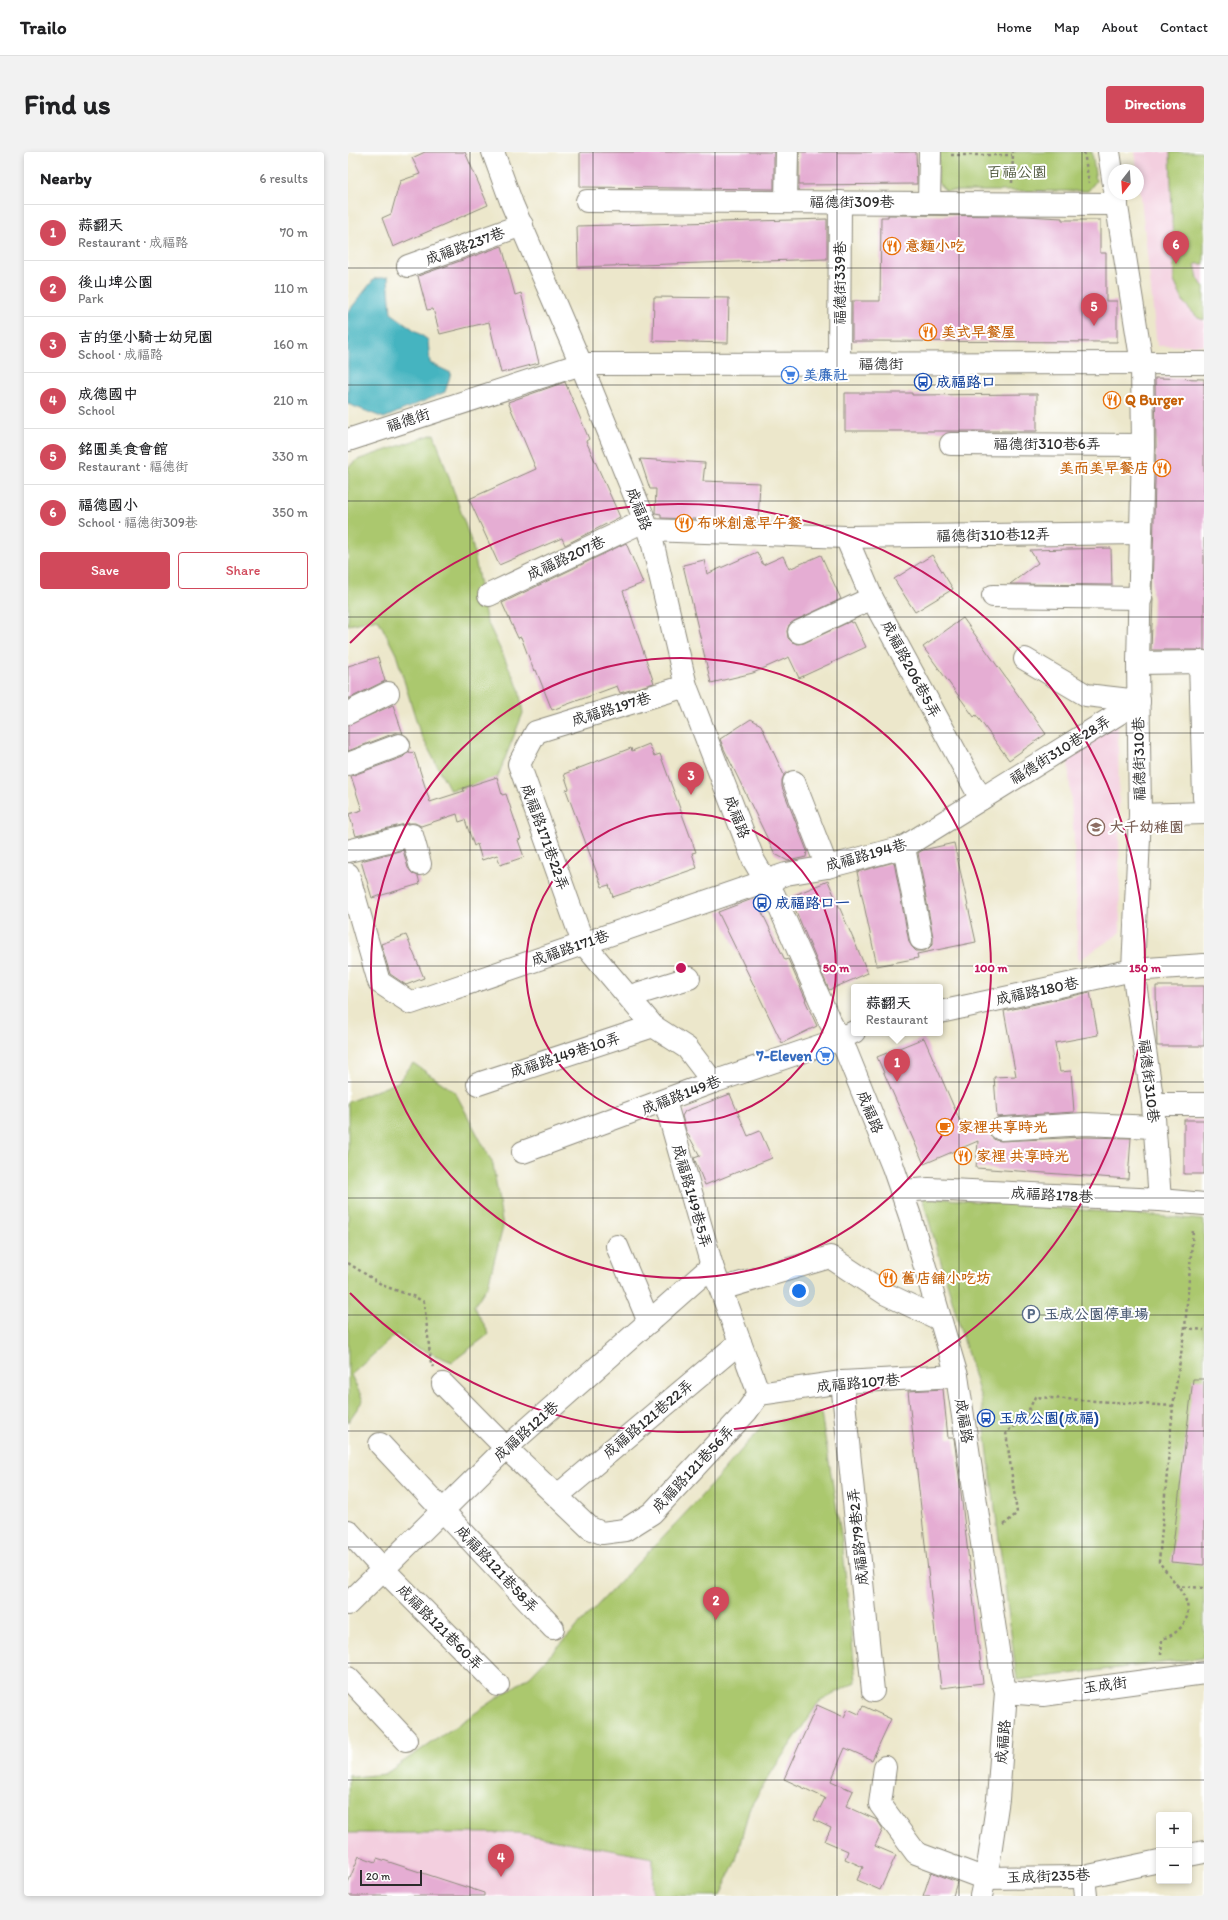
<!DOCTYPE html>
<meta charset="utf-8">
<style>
body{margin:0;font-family:Itim,"LXGW WenKai TC",sans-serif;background:#f2f2f2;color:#202124}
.controls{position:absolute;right:12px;bottom:12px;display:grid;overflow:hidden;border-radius:4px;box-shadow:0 2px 6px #0003}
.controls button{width:36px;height:36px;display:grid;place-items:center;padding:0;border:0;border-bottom:1px solid #e0e0e0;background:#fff;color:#202124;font:20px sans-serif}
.compass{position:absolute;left:760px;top:12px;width:36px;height:36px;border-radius:50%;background:#fff;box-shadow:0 2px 6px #0003;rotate:197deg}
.scale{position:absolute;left:12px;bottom:10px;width:62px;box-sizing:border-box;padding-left:4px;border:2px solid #2b2b2b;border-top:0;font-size:11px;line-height:14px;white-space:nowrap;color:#2b2b2b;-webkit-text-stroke:3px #fff;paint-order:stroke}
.you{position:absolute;left:451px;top:1139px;width:14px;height:14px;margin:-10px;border:3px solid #fff;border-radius:50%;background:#1a73e8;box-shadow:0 0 0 6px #1a73e833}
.badge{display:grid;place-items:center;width:26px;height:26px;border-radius:50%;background:#d1495b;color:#fff;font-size:13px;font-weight:700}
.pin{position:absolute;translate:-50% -33px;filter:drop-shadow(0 1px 2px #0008)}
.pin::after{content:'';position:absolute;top:21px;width:14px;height:12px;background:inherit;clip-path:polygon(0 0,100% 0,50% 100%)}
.popup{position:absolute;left:503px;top:832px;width:92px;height:52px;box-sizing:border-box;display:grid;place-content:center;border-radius:4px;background:#fff;filter:drop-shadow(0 1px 3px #0005);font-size:13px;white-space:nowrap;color:#757577}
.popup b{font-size:15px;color:#202124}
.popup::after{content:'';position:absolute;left:50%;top:100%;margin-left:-8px;border:8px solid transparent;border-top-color:#fff}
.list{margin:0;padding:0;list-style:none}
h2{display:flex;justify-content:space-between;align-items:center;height:52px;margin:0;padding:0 16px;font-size:17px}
h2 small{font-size:13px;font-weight:400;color:#757577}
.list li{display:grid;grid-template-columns:26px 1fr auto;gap:12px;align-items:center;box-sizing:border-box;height:56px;padding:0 16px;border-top:1px solid #e0e0e0}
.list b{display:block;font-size:15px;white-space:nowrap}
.list p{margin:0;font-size:13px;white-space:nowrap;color:#757577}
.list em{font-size:13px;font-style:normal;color:#757577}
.actions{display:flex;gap:8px;padding:12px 16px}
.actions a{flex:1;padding:9px 0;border:1px solid #d1495b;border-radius:4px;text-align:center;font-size:14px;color:#d1495b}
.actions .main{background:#d1495b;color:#fff}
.map{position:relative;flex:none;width:856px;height:1744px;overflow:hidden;border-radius:4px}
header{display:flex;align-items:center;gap:24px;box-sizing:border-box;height:56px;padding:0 20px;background:#fff;border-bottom:1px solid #e0e0e0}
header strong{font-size:19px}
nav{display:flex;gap:22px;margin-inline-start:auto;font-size:14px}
.intro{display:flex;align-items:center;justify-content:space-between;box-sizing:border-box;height:96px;padding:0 24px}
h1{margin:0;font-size:28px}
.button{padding:10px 18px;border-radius:4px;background:#d1495b;color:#fff;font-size:14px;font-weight:700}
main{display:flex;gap:24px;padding:0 24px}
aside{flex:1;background:#fff;border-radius:4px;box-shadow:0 2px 6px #0003}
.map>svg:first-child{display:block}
.built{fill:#f3cfdf}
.green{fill:#abc86e;stroke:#6b7a4c}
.water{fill:#45b4c0;stroke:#387076}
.building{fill:#e5add3}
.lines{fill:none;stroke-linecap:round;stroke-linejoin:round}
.minor-casing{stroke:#8c897b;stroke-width:24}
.path{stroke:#8c897b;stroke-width:2.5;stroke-dasharray:3 3;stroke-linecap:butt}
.minor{stroke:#fff;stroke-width:22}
.grid{fill:none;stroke:#2b2b2b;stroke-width:1;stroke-opacity:0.55}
.ring{fill:none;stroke:#c2185b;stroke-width:2}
.labels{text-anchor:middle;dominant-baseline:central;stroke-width:4;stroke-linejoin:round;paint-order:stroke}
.park-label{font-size:15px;fill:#515a3f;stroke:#fff}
.street-label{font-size:15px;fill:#2b2b2b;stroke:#fff}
.food-label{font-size:15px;font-weight:bold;fill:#c56008;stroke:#fff;text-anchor:start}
.shop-label{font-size:15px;font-weight:bold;fill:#366cbe;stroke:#fff;text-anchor:start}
.transit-label{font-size:15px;font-weight:bold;fill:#164399;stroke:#fff;text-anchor:start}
.education-label{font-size:15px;font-weight:bold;fill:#785e54;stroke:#fff;text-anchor:start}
.service-label{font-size:15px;font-weight:bold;fill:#4e5e75;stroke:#fff;text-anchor:start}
.centre{fill:#c2185b;stroke:#fff;stroke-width:2}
.ring-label{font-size:12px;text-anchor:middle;font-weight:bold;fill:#c2185b;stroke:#fff;stroke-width:4;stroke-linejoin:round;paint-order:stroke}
</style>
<header>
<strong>Trailo</strong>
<nav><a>Home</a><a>Map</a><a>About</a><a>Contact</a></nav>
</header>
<div class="intro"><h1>Find us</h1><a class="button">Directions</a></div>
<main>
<aside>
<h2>Nearby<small>6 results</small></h2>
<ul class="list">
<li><span class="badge">1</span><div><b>蒜翻天</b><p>Restaurant · 成福路</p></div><em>70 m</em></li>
<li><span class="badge">2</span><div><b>後山埤公園</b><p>Park</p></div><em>110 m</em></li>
<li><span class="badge">3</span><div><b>吉的堡小騎士幼兒園</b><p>School · 成福路</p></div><em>160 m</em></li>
<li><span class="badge">4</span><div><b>成德國中</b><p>School</p></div><em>210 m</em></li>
<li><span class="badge">5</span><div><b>銘圓美食會館</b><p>Restaurant · 福德街</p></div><em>330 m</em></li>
<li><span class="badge">6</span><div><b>福德國小</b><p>School · 福德街309巷</p></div><em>350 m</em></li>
</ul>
<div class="actions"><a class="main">Save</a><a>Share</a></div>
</aside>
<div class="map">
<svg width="856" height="1744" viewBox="0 0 856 1744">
<rect width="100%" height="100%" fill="#fff"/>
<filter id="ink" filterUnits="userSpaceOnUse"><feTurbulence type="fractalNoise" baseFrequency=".025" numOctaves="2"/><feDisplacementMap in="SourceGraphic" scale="8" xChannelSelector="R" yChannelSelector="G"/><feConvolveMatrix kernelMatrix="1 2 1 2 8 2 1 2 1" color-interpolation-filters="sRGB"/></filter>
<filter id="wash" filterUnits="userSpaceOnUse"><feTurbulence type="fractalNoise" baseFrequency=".012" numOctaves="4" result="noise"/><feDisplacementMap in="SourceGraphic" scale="16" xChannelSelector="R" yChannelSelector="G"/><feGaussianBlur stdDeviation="0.9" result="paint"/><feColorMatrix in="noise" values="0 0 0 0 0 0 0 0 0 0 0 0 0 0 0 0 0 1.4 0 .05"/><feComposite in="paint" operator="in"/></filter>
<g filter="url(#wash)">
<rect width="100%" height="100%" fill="#ece7cb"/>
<g class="built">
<path d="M787,0H856V193L809,194L790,18H789Z"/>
<path d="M770,557L772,781L730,809L726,686L718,585Z"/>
<path d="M0,1681H171L306,1706L305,1744H0Z"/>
</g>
<g class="green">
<path d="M591,0H744L748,29L740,39H598L590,31Z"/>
<path d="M822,0H856V112H847L850,126L856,136V168L850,166L836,151L826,129Z"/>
<path d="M86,282L125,395L138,467L171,537L175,561L148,629L102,638L72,581L48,502L30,467L0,473V315L9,308Z"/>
<path d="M65,911L107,940L145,1012L155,1075L140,1133L126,1154L141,1182L104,1210L62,1193L48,1182L3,1223L15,1248L0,1270V950L50,930Z"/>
<path d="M574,1045L856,1068V1506L669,1528L633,1247Z"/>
<path d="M473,1261L494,1388L508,1530L471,1550L425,1618L401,1657L388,1708L372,1744H305V1706L171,1681H0V1622L5,1625L37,1622L182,1524L349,1349L417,1271Z"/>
</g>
<path class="water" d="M40,125L43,161L80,188L82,211L103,221L97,240L36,266L0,252V160L26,127Z"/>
<g id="blocks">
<g class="building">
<path d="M77,0H117L140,53L45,95L34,66L43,62L52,29L72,22L64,6Z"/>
<path d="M232,0H426V37L232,35Z"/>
<path d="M451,0H568L569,32L451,33Z"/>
<path d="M540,63L677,64L714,66V68H752V101H758V149H769V190L504,189V149H532L533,65H540Z"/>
<path d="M479,67V107L230,115L229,74Z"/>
<path d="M154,94L167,143L173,141L191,211L153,221L141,170L92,182L85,157L79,158L70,124Z"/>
<path d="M306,145L381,146L380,191L305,189Z"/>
<path d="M807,226L856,227V498H803L805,447L804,441L808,293Z"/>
<path d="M217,230L241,287L238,289L272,365L217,393L214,386L151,413L121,347L188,317L160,250Z"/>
<path d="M497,241H564V243L689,242V279H497Z"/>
<path d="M292,307L357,311L355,329L412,331L410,369L313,366V362L307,361L308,337H302Z"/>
<path d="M278,391L295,431L275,439L306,531L272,541L269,534L204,558L188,518L186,519L173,485L170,486L154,451Z"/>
<path d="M763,396L764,433L662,432L690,411L682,398Z"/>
<path d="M409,400L415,413L435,404L441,417L473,403L493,447L446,469L441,473L439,479L440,486L444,490L450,492L456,491L503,469L504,471L506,470L518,495L451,526L441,505L405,521L363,531L335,413L356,408L359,422Z"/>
<path d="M584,403L605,437L567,460L546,427Z"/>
<path d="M615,466L698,582L661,608L628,563L626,565L575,495Z"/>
<path d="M30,505L37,529L0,547V514Z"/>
<path d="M45,553L55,582L47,581L0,599V573Z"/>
<path d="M403,567L413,573L436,623L434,628V635L459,699L458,705L440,709L427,702L376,597L372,587Z"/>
<path d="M301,592L306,604L312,602L348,700L344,701L349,716L265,745L261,733L254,735L218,638L221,637L216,622L283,596L284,599Z"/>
<path d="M61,599L62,601L66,600L82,650L116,639L115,636L149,625L154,643L158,642L173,687L170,688L176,705L152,713L149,703L134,708L129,692L126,694L117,668L111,670L109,662L73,674L67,671H61L8,684L1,662L14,658L3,624L55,605Z"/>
<path d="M606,691L628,790L569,802L570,806L529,814L509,720L546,710L561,790L564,795L568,799H576L581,796L585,792V785L570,701L575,698Z"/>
<path d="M55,698L60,716L64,721L70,724L72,732L24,746L13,709Z"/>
<path d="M480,729L520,821L481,838L442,745Z"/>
<path d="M407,746L437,808L440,807L458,848H457L469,874L434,891L370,760Z"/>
<path d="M58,783L76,826L58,833L42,822L33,792Z"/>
<path d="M808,834H856V894H809Z"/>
<path d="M742,840L750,883L707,891L712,920L723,919L726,960L649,965L646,925L668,924L656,859Z"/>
<path d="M576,886L612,969L642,971L641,977L642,984L647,988L653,989L737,985L783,986L780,1027L628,1016L630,989L576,1012L529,905Z"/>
<path d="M382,942L400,984L412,979L424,1006L357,1033L346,1006L352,1004L338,979L334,964L337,959Z"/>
<rect x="836" y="968" width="20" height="54"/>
<path d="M845,1227H856V1413L823,1410Z"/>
<path d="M595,1237L600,1286H606L611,1324L635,1531L593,1536L560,1239Z"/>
<path d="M469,1553L496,1565L500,1557L511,1562L515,1554L543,1567L524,1608L497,1596L483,1629L505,1639L498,1654L529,1668L535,1677L527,1694L548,1703L532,1738L509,1728L515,1715L497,1707L500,1699L477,1689L483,1676L466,1668L477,1646L436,1627Z"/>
<path d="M11,1704L28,1710L29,1706L136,1741V1744H0V1731Z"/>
<path d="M583,1720L609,1730L605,1744H575Z"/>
</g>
</g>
</g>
<g filter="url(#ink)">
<use href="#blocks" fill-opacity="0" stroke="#8c897b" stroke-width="1"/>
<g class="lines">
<defs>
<g id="minor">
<path d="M145,0L164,52L233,212L295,364L305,393L338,534L406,709L426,743L481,868L498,899L545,1015L562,1064L609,1224L654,1525L658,1540L650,1647L641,1708L633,1744"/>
<path d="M761,0L766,33"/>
<path d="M767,42L794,212L795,293L790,511L792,663L785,818L805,952L812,1048"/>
<path d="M239,49L769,52"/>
<path d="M438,50L439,0"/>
<path d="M581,50L582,0"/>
<path d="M60,114L174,73"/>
<path d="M491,212L492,50"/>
<path d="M0,288L233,212L856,211"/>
<path d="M603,292L795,293"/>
<path d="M300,378L498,385L793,381"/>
<path d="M498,385L524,446L633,647"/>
<path d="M141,443L296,369"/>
<path d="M645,444L793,446"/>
<path d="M451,480L524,446"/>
<path d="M677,507L738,543L791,549"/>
<path d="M852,510L856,646"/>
<path d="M790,511L856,510"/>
<path d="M338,534L188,580L171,612L235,791L305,874L339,896L365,930"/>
<path d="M0,561L40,541"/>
<path d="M0,612L51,593"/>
<path d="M446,630L479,715"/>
<path d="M792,663L856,661"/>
<path d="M556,695L573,787"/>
<path d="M0,699L64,683L72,712"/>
<path d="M0,722L31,830L63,851L438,722L479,715L556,695L791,549"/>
<path d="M282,844L341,826"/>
<path d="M592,860L785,818L856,813"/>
<path d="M130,932L305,874"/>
<path d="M317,949L364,1114L411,1242"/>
<path d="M805,952H856"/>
<path d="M653,977L737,972L806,975"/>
<path d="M175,1000L365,930L492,887L506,880"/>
<path d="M553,1039L581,1037L812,1048L856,1052"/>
<path d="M269,1094L301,1170"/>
<path d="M373,1137L482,1105L538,1142L591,1167"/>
<path d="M494,1230L525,1539"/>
<path d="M95,1232L158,1296L242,1376L254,1381L277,1378L304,1361L399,1259L411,1242"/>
<path d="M411,1242L494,1230L609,1224"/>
<path d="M32,1292L205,1476"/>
<path d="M209,1344L392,1190"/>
<path d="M0,1379L35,1417L150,1533"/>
<path d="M0,1452L158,1296L364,1114"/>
<path d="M0,1526L58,1588"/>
<path d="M658,1540L695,1543L856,1521"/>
<path d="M537,1615L532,1652L568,1701L635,1726L736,1725L811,1709"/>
<path d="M841,1703L856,1700"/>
<path d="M736,1725L738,1744"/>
</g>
</defs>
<use href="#minor" class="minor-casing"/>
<g class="path">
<path d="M736,0L741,31"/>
<path d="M603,3H664"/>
<path d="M664,31L665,0"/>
<path d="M0,1111L36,1134L67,1145L76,1150L83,1211L85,1215"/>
<path d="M837,1176L856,1178"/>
<path d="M656,1373L669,1361L658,1280L676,1268L687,1245L825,1254"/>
<path d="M828,1434L856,1436"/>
<path d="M813,1503L814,1487C830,1482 845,1468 838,1449C834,1437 819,1421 811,1410L825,1254L837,1176L845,1078"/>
</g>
<use href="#minor" class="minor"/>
</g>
</g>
<path class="grid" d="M122,0V1744M245,0V1744M367,0V1744M489,0V1744M611,0V1744M734,0V1744M0,116H856M0,233H856M0,349H856M0,465H856M0,581H856M0,698H856M0,814H856M0,930H856M0,1046H856M0,1163H856M0,1279H856M0,1395H856M0,1511H856M0,1628H856"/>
<g class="ring">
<circle cx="333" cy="816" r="155"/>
<circle cx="333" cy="816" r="310"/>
<path d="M2 491A464 464 0 1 1 2 1141"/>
</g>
<defs>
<symbol id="restaurant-ring" viewBox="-11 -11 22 22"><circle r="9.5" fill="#fff" stroke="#e8710a" stroke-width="1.5"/><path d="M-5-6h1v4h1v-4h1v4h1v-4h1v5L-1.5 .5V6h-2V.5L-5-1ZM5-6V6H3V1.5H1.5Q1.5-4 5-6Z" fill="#e8710a"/></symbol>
<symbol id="supermarket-ring" viewBox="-11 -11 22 22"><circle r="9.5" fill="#fff" stroke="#3f7fe0" stroke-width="1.5"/><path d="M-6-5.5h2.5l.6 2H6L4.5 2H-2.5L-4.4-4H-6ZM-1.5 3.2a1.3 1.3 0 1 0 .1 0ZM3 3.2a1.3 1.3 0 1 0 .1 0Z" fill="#3f7fe0"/></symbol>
<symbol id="bus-ring" viewBox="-11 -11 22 22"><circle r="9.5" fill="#fff" stroke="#1a4fb4" stroke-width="1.5"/><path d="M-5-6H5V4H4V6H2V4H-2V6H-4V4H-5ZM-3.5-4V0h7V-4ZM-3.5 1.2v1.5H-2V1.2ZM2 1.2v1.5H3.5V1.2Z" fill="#1a4fb4"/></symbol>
<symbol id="school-ring" viewBox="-11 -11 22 22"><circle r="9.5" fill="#fff" stroke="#8d6e63" stroke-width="1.5"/><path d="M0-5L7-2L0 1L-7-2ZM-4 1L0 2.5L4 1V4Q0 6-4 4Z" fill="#8d6e63"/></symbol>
<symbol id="cafe-ring" viewBox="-11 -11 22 22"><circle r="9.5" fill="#fff" stroke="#e8710a" stroke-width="1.5"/><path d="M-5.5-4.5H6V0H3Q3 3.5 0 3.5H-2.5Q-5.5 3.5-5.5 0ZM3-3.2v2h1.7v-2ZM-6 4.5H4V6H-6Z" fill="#e8710a"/></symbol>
<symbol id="parking-ring" viewBox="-11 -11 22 22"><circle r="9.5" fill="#fff" stroke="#5c6f8a" stroke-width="1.5"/><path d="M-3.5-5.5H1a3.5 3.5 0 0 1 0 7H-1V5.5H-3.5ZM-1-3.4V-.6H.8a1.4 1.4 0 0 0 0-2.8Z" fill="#5c6f8a"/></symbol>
</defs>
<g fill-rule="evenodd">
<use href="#restaurant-ring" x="534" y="84" width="20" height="20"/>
<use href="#restaurant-ring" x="570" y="170" width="20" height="20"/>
<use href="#supermarket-ring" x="432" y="213" width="20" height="20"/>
<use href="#bus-ring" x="565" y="220" width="20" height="20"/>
<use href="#restaurant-ring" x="754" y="238" width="20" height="20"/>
<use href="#restaurant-ring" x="804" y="306" width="20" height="20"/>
<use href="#restaurant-ring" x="326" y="361" width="20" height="20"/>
<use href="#school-ring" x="738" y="665" width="20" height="20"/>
<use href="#bus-ring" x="404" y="741" width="20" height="20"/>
<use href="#supermarket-ring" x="467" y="894" width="20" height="20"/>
<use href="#cafe-ring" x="587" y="965" width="20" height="20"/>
<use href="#restaurant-ring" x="605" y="994" width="20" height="20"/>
<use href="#restaurant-ring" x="530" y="1116" width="20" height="20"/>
<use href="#parking-ring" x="673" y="1152" width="20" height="20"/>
<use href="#bus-ring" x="628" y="1256" width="20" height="20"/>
</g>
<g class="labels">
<g class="park-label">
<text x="669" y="20">百福公園</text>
</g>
<g class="street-label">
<text x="504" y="50">福德街309巷</text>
<text transform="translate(117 94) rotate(-20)">成福路237巷</text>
<text transform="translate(492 131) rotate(-90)">福德街339巷</text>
<text x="533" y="212">福德街</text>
<text transform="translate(60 268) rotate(-18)">福德街</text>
<text x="699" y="292">福德街310巷6弄</text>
<text transform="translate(291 357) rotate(69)">成福路</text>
<text transform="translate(645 383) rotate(-1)">福德街310巷12弄</text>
<text transform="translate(218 406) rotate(-25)">成福路207巷</text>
<text transform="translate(563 517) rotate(62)">成福路206巷5弄</text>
<text transform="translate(263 557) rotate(-17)">成福路197巷</text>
<text transform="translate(712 598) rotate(-32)">福德街310巷28弄</text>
<text transform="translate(791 607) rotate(-91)">福德街310巷</text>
<text transform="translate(389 665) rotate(69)">成福路</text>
<text transform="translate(197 685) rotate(70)">成福路171巷22弄</text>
<text transform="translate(518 703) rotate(-16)">成福路194巷</text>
<text transform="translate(222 796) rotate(-19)">成福路171巷</text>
<text transform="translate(689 839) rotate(-12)">成福路180巷</text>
<text transform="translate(217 903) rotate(-18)">成福路149巷10弄</text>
<text transform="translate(801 929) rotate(83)">福德街310巷</text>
<text transform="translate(333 943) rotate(-21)">成福路149巷</text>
<text transform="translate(522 960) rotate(68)">成福路</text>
<text transform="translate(704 1043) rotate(3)">成福路178巷</text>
<text transform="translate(344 1044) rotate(74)">成福路149巷5弄</text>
<text transform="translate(510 1231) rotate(-5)">成福路107巷</text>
<text transform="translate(300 1267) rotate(-40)">成福路121巷22弄</text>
<text transform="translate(616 1269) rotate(81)">成福路</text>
<text transform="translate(178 1279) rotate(-42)">成福路121巷</text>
<text transform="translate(345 1317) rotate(-47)">成福路121巷56弄</text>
<text transform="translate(510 1385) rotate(-96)">成福路79巷2弄</text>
<text transform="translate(149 1417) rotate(47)">成福路121巷58弄</text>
<text transform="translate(92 1475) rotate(45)">成福路121巷60弄</text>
<text transform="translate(757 1533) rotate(-8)">玉成街</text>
<text transform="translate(655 1590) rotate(-85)">成福路</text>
<text transform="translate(700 1724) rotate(-2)">玉成街235巷</text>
</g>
<g class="food-label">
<text x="557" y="94">意麵小吃</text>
<text x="593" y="180">美式早餐屋</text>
<text x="777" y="248">Q Burger</text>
<text x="801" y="316" text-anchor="end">美而美早餐店</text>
<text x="349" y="371">布咪創意早午餐</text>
<text x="610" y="975">家裡共享時光</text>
<text x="628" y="1004">家裡 共享時光</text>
<text x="553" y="1126">舊店舖小吃坊</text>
</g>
<g class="shop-label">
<text x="455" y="223">美廉社</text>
<text x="464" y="904" text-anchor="end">7-Eleven</text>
</g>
<g class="transit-label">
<text x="588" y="230">成福路口</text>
<text x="427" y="751">成福路口一</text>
<text x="651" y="1266">玉成公園(成福)</text>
</g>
<g class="education-label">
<text x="761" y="675">大千幼稚園</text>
</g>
<g class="service-label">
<text x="696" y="1162">玉成公園停車場</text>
</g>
</g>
<circle cx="333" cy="816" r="6" class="centre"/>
<g class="ring-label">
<text x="488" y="820">50 m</text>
<text x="643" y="820">100 m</text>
<text x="797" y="820">150 m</text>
</g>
</svg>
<div class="controls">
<button>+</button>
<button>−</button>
</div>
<svg class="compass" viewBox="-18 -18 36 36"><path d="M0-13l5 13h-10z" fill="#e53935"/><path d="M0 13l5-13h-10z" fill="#757577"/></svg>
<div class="scale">20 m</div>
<div class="you"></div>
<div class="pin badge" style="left:549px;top:930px">1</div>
<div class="popup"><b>蒜翻天</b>Restaurant</div>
<div class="pin badge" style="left:368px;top:1468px">2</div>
<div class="pin badge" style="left:343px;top:643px">3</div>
<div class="pin badge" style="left:153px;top:1725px">4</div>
<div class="pin badge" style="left:746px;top:174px">5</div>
<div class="pin badge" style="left:828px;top:112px">6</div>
</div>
</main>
